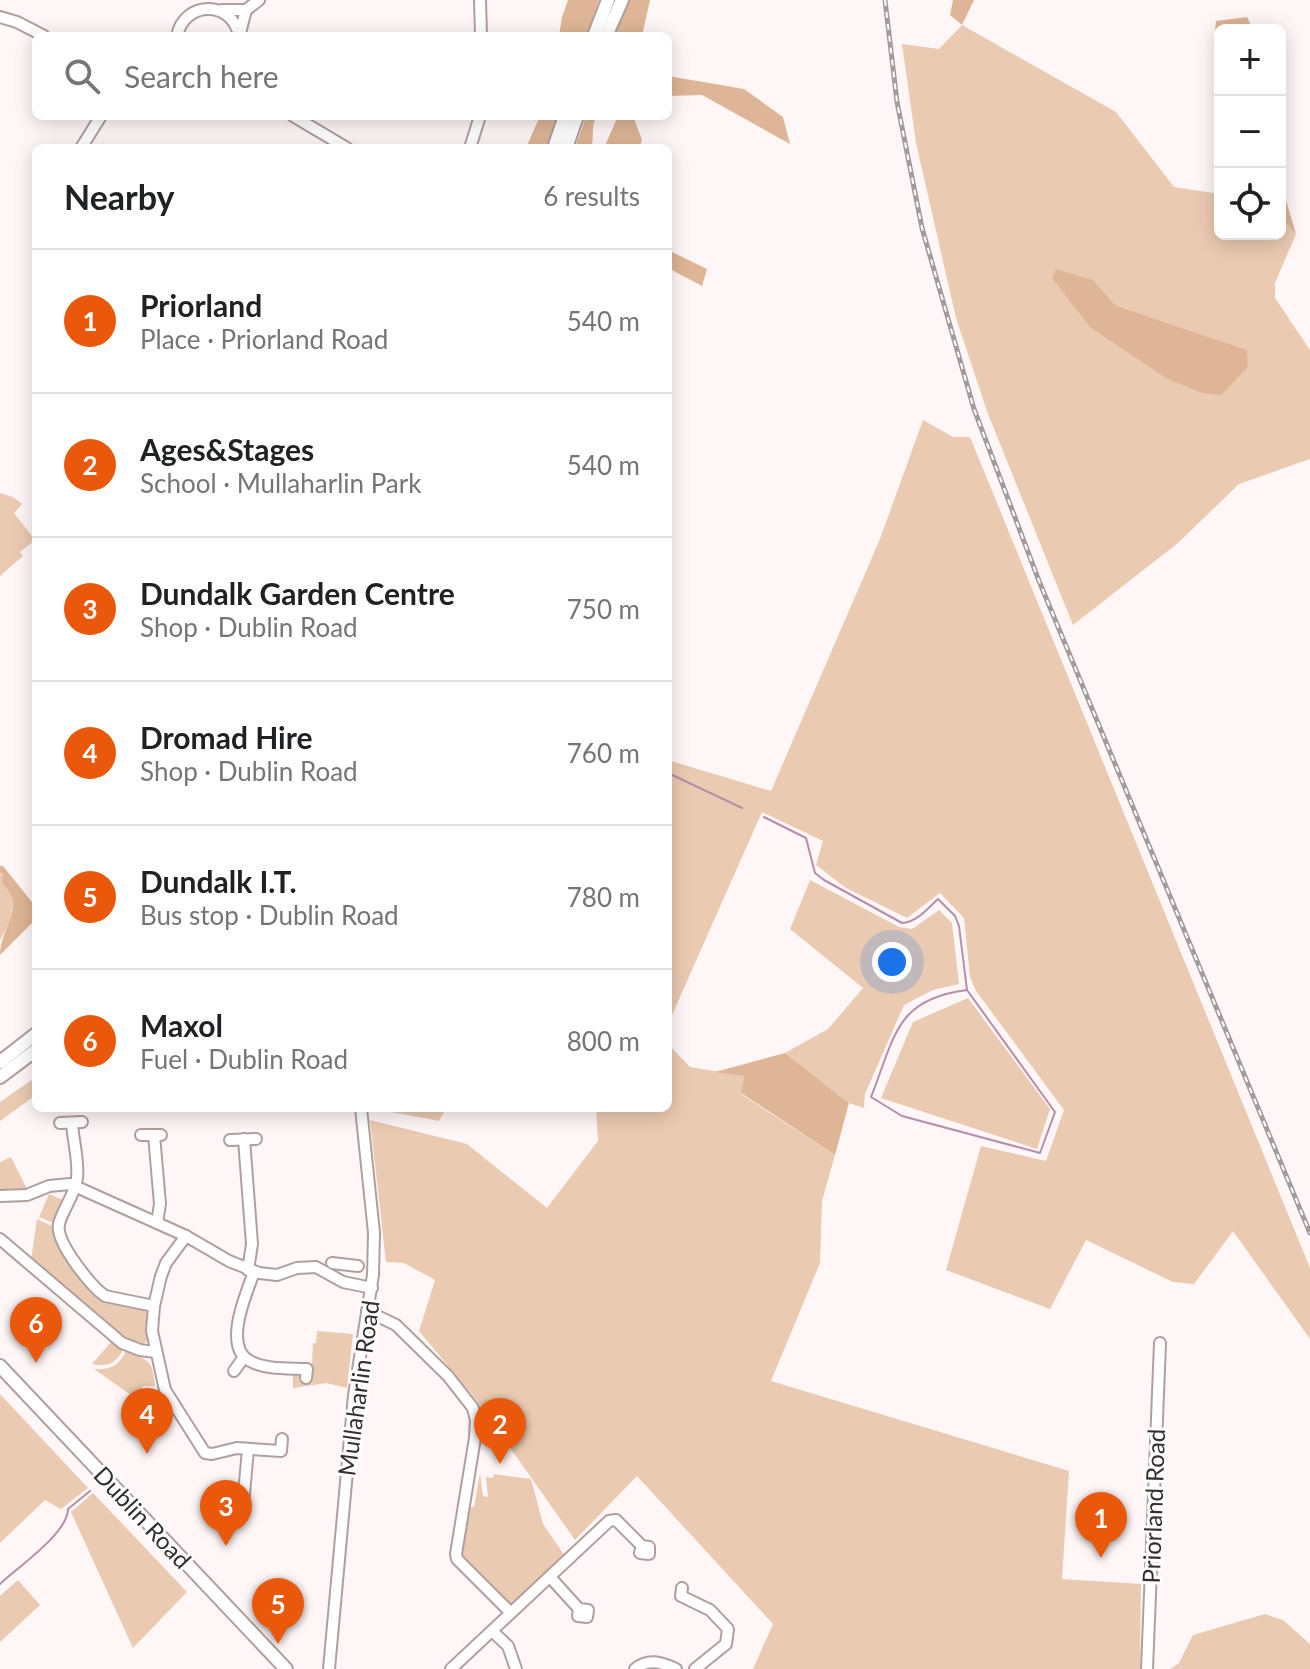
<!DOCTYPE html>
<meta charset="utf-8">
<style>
body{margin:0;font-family:Lato,sans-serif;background:#f6f6f6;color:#202124}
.controls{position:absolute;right:24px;top:24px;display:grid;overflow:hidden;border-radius:12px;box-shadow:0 4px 20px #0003}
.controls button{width:72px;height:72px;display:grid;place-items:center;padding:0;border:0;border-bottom:2px solid #e0e0e0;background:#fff;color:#202124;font:40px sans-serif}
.you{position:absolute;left:892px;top:962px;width:28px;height:28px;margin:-20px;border:6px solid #fff;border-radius:50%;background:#1a73e8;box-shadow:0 0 0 12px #1a73e833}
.badge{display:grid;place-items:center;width:52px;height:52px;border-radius:50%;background:#ea580c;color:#fff;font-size:26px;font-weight:700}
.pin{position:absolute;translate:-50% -66px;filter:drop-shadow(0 2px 4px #0008)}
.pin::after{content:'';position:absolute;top:42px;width:28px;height:24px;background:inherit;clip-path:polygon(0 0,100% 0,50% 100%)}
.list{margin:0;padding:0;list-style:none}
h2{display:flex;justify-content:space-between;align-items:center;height:104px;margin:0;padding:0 32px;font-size:34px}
h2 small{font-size:26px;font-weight:400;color:#757577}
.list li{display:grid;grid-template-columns:52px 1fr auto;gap:24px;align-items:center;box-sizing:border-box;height:144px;padding:0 32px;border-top:2px solid #e0e0e0}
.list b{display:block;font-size:30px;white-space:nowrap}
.list p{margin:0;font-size:26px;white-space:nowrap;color:#757577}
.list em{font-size:26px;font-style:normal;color:#757577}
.icon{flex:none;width:44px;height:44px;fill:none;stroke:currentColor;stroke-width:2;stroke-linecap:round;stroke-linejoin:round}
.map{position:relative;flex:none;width:1310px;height:1669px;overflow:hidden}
.search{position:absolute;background:#fff;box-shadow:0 4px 20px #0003;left:32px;top:32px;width:640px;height:88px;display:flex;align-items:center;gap:20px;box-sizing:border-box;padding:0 28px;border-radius:12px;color:#757577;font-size:30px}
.panel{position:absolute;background:#fff;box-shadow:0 4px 20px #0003;left:32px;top:144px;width:640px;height:968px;border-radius:12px}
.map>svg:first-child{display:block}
.green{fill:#eacab1;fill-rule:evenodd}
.forest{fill:#deb596}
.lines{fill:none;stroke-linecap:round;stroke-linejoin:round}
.stream{stroke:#b68daa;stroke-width:2}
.minor-casing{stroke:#b09f9f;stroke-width:14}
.major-casing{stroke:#b09f9f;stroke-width:16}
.minor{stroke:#fff;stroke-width:10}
.major{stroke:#fff;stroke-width:12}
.rail-casing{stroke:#a29b9b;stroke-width:5}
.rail{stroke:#fff;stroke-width:2;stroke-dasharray:6;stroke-linecap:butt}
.labels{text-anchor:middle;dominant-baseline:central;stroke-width:6;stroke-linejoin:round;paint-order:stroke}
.street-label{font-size:24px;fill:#352e2e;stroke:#fff}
</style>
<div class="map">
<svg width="1310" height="1669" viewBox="0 0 1310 1669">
<rect width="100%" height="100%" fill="#fff7f7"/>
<g class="green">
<path d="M962,25L1116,112L1174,187L1220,194V234H1280V216L1296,234L1275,283V298L1310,350V459L1239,484L1178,543L1073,625L988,414L956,318L916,143L902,44L939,49ZM1056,269L1092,280L1116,306Z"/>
<path d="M923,420L953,437H970L1310,1268V1339L1233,1231L1194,1284L1173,1282L1086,1240L1050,1309L946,1270L981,1146L1046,1161L1064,1110L976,991L970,977L964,918L940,893L907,918L846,888L816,865L823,841L762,812L668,1024V760L771,791L880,539Z"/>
<path d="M0,493L13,497L22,504L14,513L35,540L20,552L23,556L0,576Z"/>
<path d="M0,873C18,892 14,919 0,940Z"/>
<path d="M810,880L899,927L912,929L939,910L952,923L959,984L933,990L904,1005L865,1094L864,1108L849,1103L785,1053L828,1029L863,988L790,929Z"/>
<path d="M968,998L1050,1109L1037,1149L881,1098L913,1022Z"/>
<path d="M668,1044L690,1067L744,1076L741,1094L835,1155L822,1201L820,1263L771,1381L1069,1471L1062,1579L1141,1584L1140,1669H753L773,1624L637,1476L575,1540L478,1402L419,1331L435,1280L404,1263L386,1262L370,1120L467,1144L547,1208L598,1141L596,1108H668Z"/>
<path d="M36,1077V1095L0,1121V1102Z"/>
<path d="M370,1108H446L439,1121Z"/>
<path d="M11,1157L27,1189H0V1162Z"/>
<path d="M49,1194L63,1200L53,1223L39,1217Z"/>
<path d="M37,1219L54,1227C57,1249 85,1291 106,1300C117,1306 132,1306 144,1309L147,1312L148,1340C142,1347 136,1344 128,1341L31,1260Z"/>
<path d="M317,1331L353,1334L347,1388L326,1383L293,1388V1375L299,1376V1381L311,1382L313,1343H316Z"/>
<path d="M111,1342L123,1350C116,1363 107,1368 92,1364Z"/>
<path d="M126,1351C149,1360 153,1361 155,1386H143L135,1398L94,1369C110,1370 119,1366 126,1351Z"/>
<path d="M0,1394L88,1488L61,1509L45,1500L0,1543Z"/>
<path d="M480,1473L483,1496L488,1497L486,1477L493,1478L494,1474L531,1479L543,1524L565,1556L511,1607L459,1555L467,1507H474Z"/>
<path d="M93,1493L187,1592L133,1648L71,1512Z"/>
<path d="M18,1580L40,1605L0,1642V1596Z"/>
<path d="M1265,1614L1283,1620L1310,1644V1669H1170L1179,1663L1193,1635Z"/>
</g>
<g class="forest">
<path d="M568,0H599L587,36H559L562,17Z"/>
<path d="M626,0H650L642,36H613Z"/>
<path d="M953,0H974L962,25L950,15Z"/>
<path d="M1247,17L1253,30H1220V36L1215,31L1216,21Z"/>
<path d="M668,76L744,89L783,117L790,144L702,95L668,96Z"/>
<path d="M540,116H557L546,148H526Z"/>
<path d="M586,116H597C590,127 595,137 591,148H575Z"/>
<path d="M618,116H633L642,140L639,148H604Z"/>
<path d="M1280,180L1296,234L1280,216Z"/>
<path d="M668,250L707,269L702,286L668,268Z"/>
<path d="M1056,269L1093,280L1116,306L1247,350L1248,367L1221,395L1202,393L1166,378L1090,327L1052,278Z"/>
<path d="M0,866H3L36,907V919L0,955C0,929 27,906 2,883L3,875L0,873Z"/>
<path d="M785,1053L849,1103L835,1155L741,1093L744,1076L715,1072Z"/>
</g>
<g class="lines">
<g class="stream">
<path d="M668,773L742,808"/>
<path d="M764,817L806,838L815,873L824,880L902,923C917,922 927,909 938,899L955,916L959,926L967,990L1055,1112L1040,1153L902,1116L871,1097C895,1037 895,999 967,990"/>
<path d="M0,1584C18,1567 68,1533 68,1509L90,1491"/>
</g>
<defs>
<g id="minor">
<path d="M480,0L481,36"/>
<path d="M222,10H246L240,33"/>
<path d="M246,10L259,0"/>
<path d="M0,17L17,22L44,36"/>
<path d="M177,36C184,0 233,0 239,36"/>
<path d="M293,116L347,148"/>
<path d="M81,148L101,116"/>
<path d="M470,148L480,116"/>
<path d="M60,1123L82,1122"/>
<path d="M72,1123C73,1141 79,1160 77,1178C75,1195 63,1208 59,1224C55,1242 91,1286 105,1296L154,1306"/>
<path d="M141,1135H161"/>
<path d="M154,1135L160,1204L157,1223"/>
<path d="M244,1139L252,1244L248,1270"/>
<path d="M230,1140L256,1139"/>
<path d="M0,1196L27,1195L49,1186L70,1184L186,1236L229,1261L259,1273L277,1275L297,1268L316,1267L343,1282L372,1288"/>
<path d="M186,1236L166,1263L161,1276L154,1306L152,1331L165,1390L205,1453L212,1454L237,1448L281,1451L282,1439"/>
<path d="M0,1239L122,1343L140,1350L155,1352"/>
<path d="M332,1263L358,1266"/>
<path d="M254,1272C247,1292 222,1347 250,1361C266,1370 289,1368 307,1369L306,1378"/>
<path d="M367,1311L396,1325L448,1376L473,1408L476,1420L475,1438L456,1554L457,1559L510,1612"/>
<path d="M234,1371L244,1357"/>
<path d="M243,1505L248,1449"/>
<path d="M550,1577L579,1609L578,1616L587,1617L588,1610L579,1609"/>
<path d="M682,1588L681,1596L710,1610L728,1629L726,1644L695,1669"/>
<path d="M492,1631L508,1646L516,1669"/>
<path d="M329,1669L354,1395L373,1275L374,1233L361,1108"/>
<path d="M451,1669L609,1521L616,1520L642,1546L649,1547V1554L640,1553L642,1546"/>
<path d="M635,1669C648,1658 661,1662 676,1669"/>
<path d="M1147,1669L1160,1343"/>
</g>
<g id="major">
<path d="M594,36L608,0"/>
<path d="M606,36L622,0"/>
<path d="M554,148L565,116"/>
<path d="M566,148L577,116"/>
<path d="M0,1062L36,1034"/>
<path d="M0,1077L36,1050"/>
<path d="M0,1366L286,1669"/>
</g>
</defs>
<use href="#minor" class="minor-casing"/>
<use href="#major" class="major-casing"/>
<use href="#minor" class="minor"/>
<use href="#major" class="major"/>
<defs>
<path id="rail" d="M885,0L897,102L922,228L974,409L1039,581L1310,1233"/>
</defs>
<use href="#rail" class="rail-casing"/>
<use href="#rail" class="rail"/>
</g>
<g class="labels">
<g class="street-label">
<text transform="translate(358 1388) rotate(-82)">Mullaharlin Road</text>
<text transform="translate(1153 1506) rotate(-88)">Priorland Road</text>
<text transform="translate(143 1517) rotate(47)">Dublin Road</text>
</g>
</g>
</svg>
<div class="controls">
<button>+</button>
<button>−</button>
<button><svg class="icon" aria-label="locate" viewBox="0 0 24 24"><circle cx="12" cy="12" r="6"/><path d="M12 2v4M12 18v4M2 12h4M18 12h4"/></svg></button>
</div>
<div class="you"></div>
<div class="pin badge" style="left:1101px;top:1558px">1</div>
<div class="pin badge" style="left:500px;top:1464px">2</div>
<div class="pin badge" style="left:226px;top:1546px">3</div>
<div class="pin badge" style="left:147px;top:1454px">4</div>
<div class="pin badge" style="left:278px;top:1644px">5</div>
<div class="pin badge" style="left:36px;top:1363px">6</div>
<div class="search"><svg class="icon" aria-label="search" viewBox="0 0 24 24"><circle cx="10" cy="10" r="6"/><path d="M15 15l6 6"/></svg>Search here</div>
<section class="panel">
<h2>Nearby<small>6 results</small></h2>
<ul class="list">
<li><span class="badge">1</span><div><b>Priorland</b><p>Place · Priorland Road</p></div><em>540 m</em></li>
<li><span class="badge">2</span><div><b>Ages&amp;Stages</b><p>School · Mullaharlin Park</p></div><em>540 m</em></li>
<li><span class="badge">3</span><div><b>Dundalk Garden Centre</b><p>Shop · Dublin Road</p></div><em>750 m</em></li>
<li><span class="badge">4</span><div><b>Dromad Hire</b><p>Shop · Dublin Road</p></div><em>760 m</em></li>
<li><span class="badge">5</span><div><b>Dundalk I.T.</b><p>Bus stop · Dublin Road</p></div><em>780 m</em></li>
<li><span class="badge">6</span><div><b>Maxol</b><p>Fuel · Dublin Road</p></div><em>800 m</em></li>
</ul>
</section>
</div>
